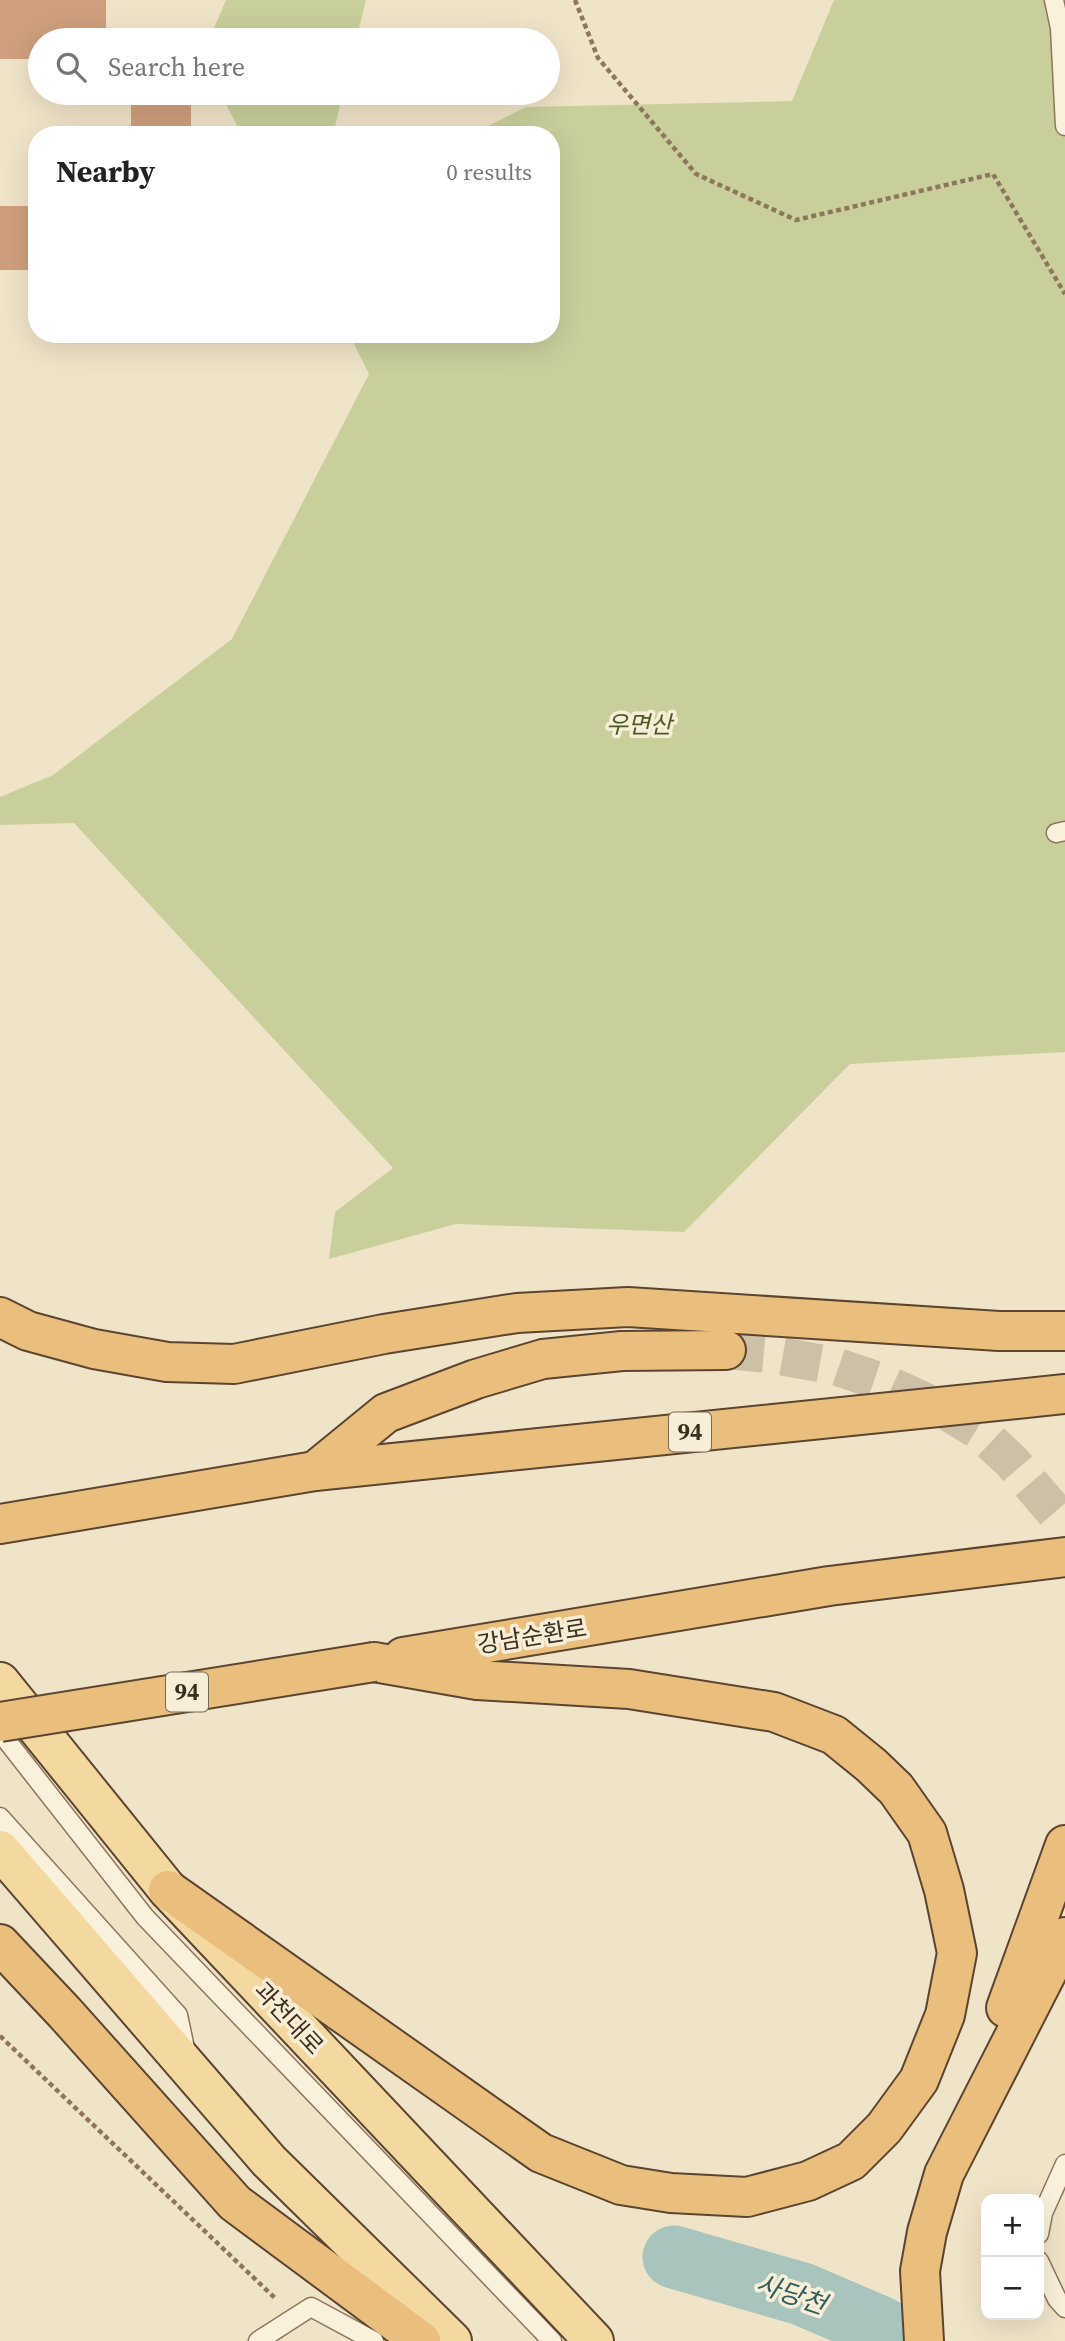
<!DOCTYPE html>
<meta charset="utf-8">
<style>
body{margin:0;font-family:"Source Serif 4","Noto Sans KR",serif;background:#f2f2f2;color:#222}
.controls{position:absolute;right:21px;bottom:21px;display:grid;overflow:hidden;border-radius:14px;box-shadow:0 7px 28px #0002}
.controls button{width:63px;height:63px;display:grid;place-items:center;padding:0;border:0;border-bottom:2px solid #e0e0e0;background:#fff;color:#222;font:35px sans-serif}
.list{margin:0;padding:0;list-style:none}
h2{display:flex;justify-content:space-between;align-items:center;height:91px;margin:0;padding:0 28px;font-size:30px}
h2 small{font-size:23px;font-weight:400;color:#767676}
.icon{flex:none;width:38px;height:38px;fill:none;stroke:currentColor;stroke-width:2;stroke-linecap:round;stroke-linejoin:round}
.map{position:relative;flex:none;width:1065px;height:2341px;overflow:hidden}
.search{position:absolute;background:#fff;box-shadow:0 7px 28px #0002;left:28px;top:28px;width:532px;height:77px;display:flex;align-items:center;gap:18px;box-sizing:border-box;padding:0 24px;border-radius:38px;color:#767676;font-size:26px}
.panel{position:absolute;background:#fff;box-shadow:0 7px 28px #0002;left:28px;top:126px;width:532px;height:217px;border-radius:28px}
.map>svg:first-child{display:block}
.green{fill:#c9cf9b}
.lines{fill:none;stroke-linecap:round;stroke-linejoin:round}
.river{stroke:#a9c4bc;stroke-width:63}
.building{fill:#cf9f7d}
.trunk-tunnel{stroke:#ccc0a6;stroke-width:38;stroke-dasharray:38 19;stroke-linecap:butt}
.service-casing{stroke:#8d765c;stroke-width:21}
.primary-casing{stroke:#5b4430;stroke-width:42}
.trunk-casing{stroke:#5b4430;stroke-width:42}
.path{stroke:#8d765c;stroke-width:4.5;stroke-dasharray:5 3.5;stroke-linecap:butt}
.service{stroke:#faf1dc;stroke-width:18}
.primary{stroke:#f3d9a0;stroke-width:38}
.trunk{stroke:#eabe7c;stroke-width:38}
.trunk-bridge-casing{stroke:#5b4430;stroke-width:42;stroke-linecap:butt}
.trunk-bridge{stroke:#eabe7c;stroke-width:38}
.labels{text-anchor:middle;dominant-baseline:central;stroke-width:7;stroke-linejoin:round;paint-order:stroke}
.shield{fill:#f7eed8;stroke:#756857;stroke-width:2}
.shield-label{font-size:23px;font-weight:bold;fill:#3d2e20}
.park-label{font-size:24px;font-style:italic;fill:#4d5a26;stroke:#f7eed8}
.street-label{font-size:24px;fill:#3d2e20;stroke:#f7eed8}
.water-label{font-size:26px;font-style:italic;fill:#2f5d5a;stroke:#f7eed8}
</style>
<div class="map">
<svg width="1065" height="2341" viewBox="0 0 1065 2341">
<rect width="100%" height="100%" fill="#f0e4c8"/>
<g class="green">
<path d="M226,0H366L356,40H209Z"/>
<path d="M834,0H1065V1052L850,1064L684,1232L456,1224L329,1259L335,1212L393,1168L74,823L0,825V797L53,775L232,639L369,374L349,334H551V135H470L526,107L792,101Z"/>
<path d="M220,93H343L333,135H242Z"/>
</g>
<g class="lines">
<path class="river" d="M674,2257L802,2294L879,2327L905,2341"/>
</g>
<g class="building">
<path d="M0,0H106V40H40V59H0Z"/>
<rect x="131" y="93" width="60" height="42"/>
<rect x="0" y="206" width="37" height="64"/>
</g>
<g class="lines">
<path class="trunk-tunnel" d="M726,1350L769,1354L835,1366L882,1382L948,1412L979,1431L1012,1462L1059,1517L1065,1528"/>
<defs>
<g id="service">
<path d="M1054,0L1060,28L1065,126"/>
<path d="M1056,833L1065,831"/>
<path d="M0,1732L145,1917L552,2341"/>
<path d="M0,1817L178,2015L186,2053"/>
<path d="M1039,2234L1043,2213L1065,2164"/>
<path d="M1039,2261L1057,2299L1065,2308"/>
<path d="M258,2341L311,2307L374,2341"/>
</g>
<g id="primary">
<path d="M0,1682L168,1890L594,2341"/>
<path d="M0,1850L269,2161L452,2341"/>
</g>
<g id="trunk">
<path d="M0,1317L28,1331L94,1349L167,1362L234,1364L384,1334L517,1313L628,1307L999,1331H1065"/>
<path d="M315,1471L386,1413L476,1379L543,1359L622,1351L726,1350"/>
<path d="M0,1524L315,1471L1065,1394"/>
<path d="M403,1657L829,1586L1065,1557"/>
<path d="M168,1890L541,2153L621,2185L671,2193L747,2197L808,2181L851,2161L884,2128L919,2080L945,2015L957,1953L944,1890L927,1833L896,1789L871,1765L834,1735L774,1712L629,1689L477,1680L374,1662"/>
<path d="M0,1944L65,2013L235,2203L421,2341"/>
<path d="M1006,2008L1065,1845"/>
<path d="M924,2341L920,2271L927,2232L944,2174L1065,1937"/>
</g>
</defs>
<use href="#service" class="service-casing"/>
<use href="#primary" class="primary-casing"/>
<use href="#trunk" class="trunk-casing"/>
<g class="path">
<path d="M575,0L598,58L696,174L796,220L993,174L1065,294"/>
<path d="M0,2036L276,2299"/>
</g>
<use href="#service" class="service"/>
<use href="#primary" class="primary"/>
<use href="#trunk" class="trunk"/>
<defs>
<path id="trunk-bridge" d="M0,1722L374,1662"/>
</defs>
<use href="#trunk-bridge" class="trunk-bridge-casing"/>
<use href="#trunk-bridge" class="trunk-bridge"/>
</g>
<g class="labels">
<g class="shield">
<rect x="669" y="1412.5" width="42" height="39" rx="5"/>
<rect x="166" y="1672.5" width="42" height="39" rx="5"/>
</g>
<g class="shield-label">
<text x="690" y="1432">94</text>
<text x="187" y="1692">94</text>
</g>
<g class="park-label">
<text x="639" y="724">우면산</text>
</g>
<g class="street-label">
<text transform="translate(532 1636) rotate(-9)">강남순환로</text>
<text transform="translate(289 2018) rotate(47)">과천대로</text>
</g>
<g class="water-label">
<text transform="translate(791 2294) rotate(19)">사당천</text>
</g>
</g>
</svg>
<div class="controls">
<button>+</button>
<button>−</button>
</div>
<div class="search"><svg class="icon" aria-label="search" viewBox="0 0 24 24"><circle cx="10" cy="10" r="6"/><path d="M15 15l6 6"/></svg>Search here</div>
<section class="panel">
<h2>Nearby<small>0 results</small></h2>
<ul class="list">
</ul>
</section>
</div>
